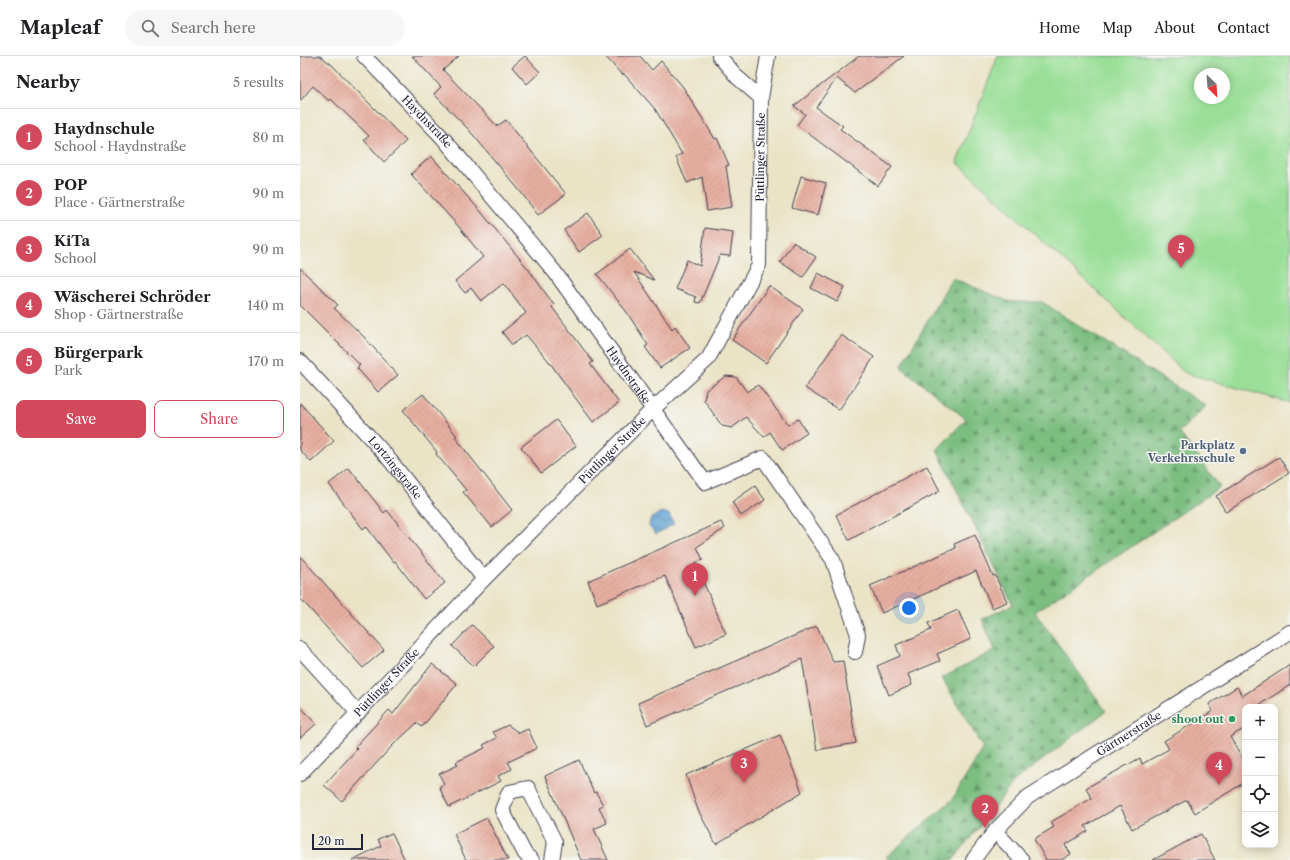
<!DOCTYPE html>
<meta charset="utf-8">
<style>
body{margin:0;font-family:"Libre Caslon Text",serif;background:#f6f6f6;color:#202124}
.controls{position:absolute;right:12px;bottom:12px;display:grid;overflow:hidden;border-radius:8px;box-shadow:0 2px 10px #0003}
.controls button{width:36px;height:36px;display:grid;place-items:center;padding:0;border:0;border-bottom:1px solid #e0e0e0;background:#fff;color:#202124;font:20px sans-serif}
.compass{position:absolute;left:894px;top:12px;width:36px;height:36px;border-radius:50%;background:#fff;box-shadow:0 2px 10px #0003;rotate:155deg}
.scale{position:absolute;left:12px;bottom:10px;width:51px;box-sizing:border-box;padding-left:4px;border:2px solid #22223b;border-top:0;font-size:11px;line-height:14px;white-space:nowrap;color:#22223b;-webkit-text-stroke:3px #f6f6f2;paint-order:stroke}
.you{position:absolute;left:609px;top:552px;width:14px;height:14px;margin:-10px;border:3px solid #fff;border-radius:50%;background:#1a73e8;box-shadow:0 0 0 6px #1a73e833}
.badge{display:grid;place-items:center;width:26px;height:26px;border-radius:50%;background:#d1495b;color:#fff;font-size:13px;font-weight:700}
.pin{position:absolute;translate:-50% -33px;filter:drop-shadow(0 1px 2px #0008)}
.pin::after{content:'';position:absolute;top:21px;width:14px;height:12px;background:inherit;clip-path:polygon(0 0,100% 0,50% 100%)}
.list{margin:0;padding:0;list-style:none}
h2{display:flex;justify-content:space-between;align-items:center;height:52px;margin:0;padding:0 16px;font-size:17px}
h2 small{font-size:13px;font-weight:400;color:#757577}
.list li{display:grid;grid-template-columns:26px 1fr auto;gap:12px;align-items:center;box-sizing:border-box;height:56px;padding:0 16px;border-top:1px solid #e0e0e0}
.list b{display:block;font-size:15px;white-space:nowrap}
.list p{margin:0;font-size:13px;white-space:nowrap;color:#757577}
.list em{font-size:13px;font-style:normal;color:#757577}
.actions{display:flex;gap:8px;padding:12px 16px}
.actions a{flex:1;padding:9px 0;border:1px solid #d1495b;border-radius:8px;text-align:center;font-size:14px;color:#d1495b}
.actions .main{background:#d1495b;color:#fff}
.icon{flex:none;width:22px;height:22px;fill:none;stroke:currentColor;stroke-width:2;stroke-linecap:round;stroke-linejoin:round}
.map{position:relative;flex:none;width:990px;height:804px;overflow:hidden}
header{display:flex;align-items:center;gap:24px;box-sizing:border-box;height:56px;padding:0 20px;background:#fff;border-bottom:1px solid #e0e0e0}
header strong{font-size:19px}
nav{display:flex;gap:22px;margin-inline-start:auto;font-size:14px}
.search{width:280px;height:36px;background:#f6f6f6;display:flex;align-items:center;gap:10px;box-sizing:border-box;padding:0 14px;border-radius:22px;color:#757577;font-size:15px}
main{display:flex}
aside{flex:1;background:#fff}
.map>svg:first-child{display:block}
.forest{fill:url(#forest-firs);stroke:#4e705e}
.green{fill:#9adf97;stroke:#5e8069;fill-rule:evenodd}
.water{fill:url(#water-waves);stroke:#406287}
.building{fill:url(#building-hatch)}
.lines{fill:none;stroke-linecap:round;stroke-linejoin:round}
.minor-casing{stroke:#403f50;stroke-width:16}
.minor{stroke:#fff;stroke-width:14}
.service-dot{fill:#5c6f8a;stroke:#f6f6f2;stroke-width:1.5}
.leisure-dot{fill:#2e9e5b;stroke:#f6f6f2;stroke-width:1.5}
.labels{text-anchor:middle;dominant-baseline:central;stroke-width:3;stroke-linejoin:round;paint-order:stroke}
.street-label{font-size:11px;fill:#22223b;stroke:#f6f6f2}
.service-label{font-size:11px;font-weight:bold;fill:#4e5e75;stroke:#f6f6f2;text-anchor:end}
.leisure-label{font-size:11px;font-weight:bold;fill:#27864d;stroke:#f6f6f2;text-anchor:end}
</style>
<header>
<strong>Mapleaf</strong>
<div class="search"><svg class="icon" aria-label="search" viewBox="0 0 24 24"><circle cx="10" cy="10" r="6"/><path d="M15 15l6 6"/></svg>Search here</div>
<nav><a>Home</a><a>Map</a><a>About</a><a>Contact</a></nav>
</header>
<main>
<aside>
<h2>Nearby<small>5 results</small></h2>
<ul class="list">
<li><span class="badge">1</span><div><b>Haydnschule</b><p>School · Haydnstraße</p></div><em>80 m</em></li>
<li><span class="badge">2</span><div><b>POP</b><p>Place · Gärtnerstraße</p></div><em>90 m</em></li>
<li><span class="badge">3</span><div><b>KiTa</b><p>School</p></div><em>90 m</em></li>
<li><span class="badge">4</span><div><b>Wäscherei Schröder</b><p>Shop · Gärtnerstraße</p></div><em>140 m</em></li>
<li><span class="badge">5</span><div><b>Bürgerpark</b><p>Park</p></div><em>170 m</em></li>
</ul>
<div class="actions"><a class="main">Save</a><a>Share</a></div>
</aside>
<div class="map">
<svg width="990" height="804" viewBox="0 0 990 804">
<defs>
<pattern id="forest-firs" width="22" height="20" patternUnits="userSpaceOnUse"><rect width="22" height="20" fill="#7bbe80"/><path d="M5 1l3.5 6h-7zM16 11l3.5 6h-7z" fill="#649a6a"/></pattern>
<pattern id="water-waves" width="16" height="10" patternUnits="userSpaceOnUse"><rect width="16" height="10" fill="#5ea2d3"/><path d="M0 5q4-4 8 0t8 0" fill="none" stroke="#4d84ac"/></pattern>
<pattern id="building-hatch" width="6" height="6" patternUnits="userSpaceOnUse"><rect width="6" height="6" fill="#e7afa0"/><path d="M-1 1l2-2M0 6l6-6M5 7l2-2" fill="none" stroke="#c6968b"/></pattern>
</defs>
<rect width="100%" height="100%" fill="#f6f6f2"/>
<filter id="ink" filterUnits="userSpaceOnUse"><feTurbulence type="fractalNoise" baseFrequency=".025" numOctaves="2"/><feDisplacementMap in="SourceGraphic" scale="8" xChannelSelector="R" yChannelSelector="G"/><feConvolveMatrix kernelMatrix="1 2 1 2 8 2 1 2 1" color-interpolation-filters="sRGB"/></filter>
<filter id="wash" filterUnits="userSpaceOnUse"><feTurbulence type="fractalNoise" baseFrequency=".012" numOctaves="4" result="noise"/><feDisplacementMap in="SourceGraphic" scale="16" xChannelSelector="R" yChannelSelector="G"/><feGaussianBlur stdDeviation="0.9" result="paint"/><feColorMatrix in="noise" values="0 0 0 0 0 0 0 0 0 0 0 0 0 0 0 0 0 1.4 0 .05"/><feComposite in="paint" operator="in"/></filter>
<g filter="url(#wash)">
<rect width="100%" height="100%" fill="#eae4c7"/>
<path class="forest" d="M652,222L710,246H742L906,350L879,376L920,431L735,556L806,655L715,725L653,804H589L586,801L652,744L683,692L642,622L695,594L682,563L713,549L637,394L666,363L601,311Z"/>
<path class="green" d="M698,0H990V347L885,317L657,106ZM900,18H924V42H900Z"/>
<path class="water" d="M361,456L369,458L374,468L356,478L349,471L350,463Z"/>
<g id="blocks">
<g class="building">
<path d="M0,0H20L31,8L106,85L84,106L64,84L69,80L31,43L29,45L13,30L0,45Z"/>
<path d="M112,0H159L143,14L197,70L206,64L266,138L238,159L220,135L169,74L134,38L141,31Z"/>
<path d="M225,0L240,16L227,28L212,11Z"/>
<path d="M305,0H340L352,14L361,5L383,31L415,83L417,82L429,109L426,110L432,151L407,155L402,121L387,127L376,101L382,98L355,53L324,18L322,19Z"/>
<path d="M559,0H604L555,37L537,22L516,51L543,70L540,73L592,111L578,130L497,69L505,58L494,50Z"/>
<path d="M131,100L182,157L229,214L254,249L252,251L293,306L290,308L319,347L293,366L247,303L226,279L212,289L202,276L226,257L204,227L181,245L171,232L165,237L155,225L183,201L159,171L111,118Z"/>
<path d="M501,120L526,127L518,159L492,152Z"/>
<path d="M288,157L303,179L279,196L264,174Z"/>
<path d="M405,172L433,176L430,200L420,199L400,247L395,246L396,241L375,233L387,204L400,210Z"/>
<path d="M493,186L516,201L503,221L480,206Z"/>
<path d="M330,193L354,224L334,216L372,273L375,270L390,292L360,312L345,291L348,289L326,255L297,218Z"/>
<path d="M0,212L38,249L34,252L64,281L98,319L78,336L57,312L60,309L0,249Z"/>
<path d="M518,217L545,231L537,246L511,232Z"/>
<path d="M469,230L503,253L466,307L432,284Z"/>
<path d="M541,279L574,301L539,354L505,332Z"/>
<path d="M426,320L436,321L447,336L458,329L488,369L498,363L507,377L482,394L470,376L464,381L446,361L432,372L422,370L404,344L406,334Z"/>
<path d="M123,338L157,380L155,381L212,454L192,471L163,436L166,434L136,398L137,396L103,354Z"/>
<path d="M0,347L34,385L11,406L0,394Z"/>
<path d="M256,364L276,390L241,417L221,391Z"/>
<path d="M979,401L989,417L926,456L916,440Z"/>
<path d="M627,410L640,435L549,484L536,459Z"/>
<path d="M49,412L84,457L87,454L145,527L124,543L95,505L93,506L66,470L63,473L29,428Z"/>
<path d="M455,430L465,444L441,460L432,446Z"/>
<path d="M421,466L425,472L397,491L403,504L395,507L426,578L396,591L365,520L297,548L288,525Z"/>
<path d="M675,479L693,520L695,519L707,546L692,552L676,515L582,557L570,530L656,492L654,488Z"/>
<path d="M0,500L84,594L63,612L0,542Z"/>
<path d="M658,554L671,583L637,598L640,605L608,618L612,629L589,639L577,610L600,600L596,589L631,574L628,567Z"/>
<path d="M172,569L194,590L174,610L152,590Z"/>
<path d="M517,570L533,606L543,605L556,687L517,694L502,603L347,669L338,647Z"/>
<path d="M132,608L157,628L122,671L117,667L93,689L42,745L24,729L57,693L55,691L89,654L93,658Z"/>
<path d="M990,609V629L956,651H945V672L930,681L945,706V726L895,757L887,744L832,773L820,750L785,770L788,775L765,789L771,798L761,804H746L734,783L754,771L751,766L792,742L786,732L840,702L842,708L869,693L864,685L913,655L909,648L937,631L942,640Z"/>
<path d="M0,650L16,668L0,682Z"/>
<path d="M208,669L219,677L228,673L237,692L208,706L212,713L198,720L201,725L149,751L139,731L144,728L139,718L158,709L156,706L185,692L183,689L197,682L193,676Z"/>
<path d="M480,679L502,736L416,788L398,754L386,719Z"/>
<path d="M279,704L294,737L296,736L303,749L299,751L307,767L294,773L308,804H281L245,720Z"/>
<path d="M187,762L208,804H166L154,778Z"/>
<path d="M92,777L105,804H52L81,790L78,783Z"/>
<path d="M901,778L915,804H853Z"/>
</g>
</g>
</g>
<g filter="url(#ink)">
<use href="#blocks" fill-opacity="0" stroke="#403f50" stroke-width="1"/>
<g class="lines">
<defs>
<g id="minor">
<path id="s1" d="M64,0L143,82L254,215L405,426L463,402L533,504L558,579L555,596"/>
<path d="M419,0L438,22L461,42"/>
<path id="s2" d="M0,305L85,398L184,523"/>
<path d="M0,593L58,657"/>
<path id="s3" d="M0,718L184,523L353,353L408,303L459,209L461,42L468,0"/>
<path d="M695,775L722,804"/>
<path d="M232,804L225,798L202,754L209,736L228,732L255,786L252,804"/>
<path id="s4" d="M673,804L695,775L728,741L990,576"/>
</g>
</defs>
<use href="#minor" class="minor-casing"/>
<use href="#minor" class="minor"/>
</g>
</g>
<circle class="service-dot" cx="943" cy="395" r="4"/>
<circle class="leisure-dot" cx="932" cy="663" r="4"/>
<g class="labels">
<g class="street-label">
<text stroke="none"><textPath href="#s1" startOffset="91">Haydnstraße</textPath></text>
<text stroke="none"><textPath href="#s3" startOffset="797">Püttlinger Straße</textPath></text>
<text stroke="none"><textPath href="#s1" startOffset="415">Haydnstraße</textPath></text>
<text stroke="none"><textPath href="#s3" startOffset="450">Püttlinger Straße</textPath></text>
<text stroke="none"><textPath href="#s2" startOffset="143">Lortzingstraße</textPath></text>
<text stroke="none"><textPath href="#s3" startOffset="126">Püttlinger Straße</textPath></text>
<text stroke="none"><textPath href="#s4" startOffset="203">Gärtnerstraße</textPath></text>
</g>
<g class="service-label">
<text x="935" y="389">Parkplatz<tspan x="935" dy="13">Verkehrsschule</tspan></text>
</g>
<g class="leisure-label">
<text x="924" y="663">shoot out</text>
</g>
</g>
</svg>
<div class="controls">
<button>+</button>
<button>−</button>
<button><svg class="icon" aria-label="locate" viewBox="0 0 24 24"><circle cx="12" cy="12" r="6"/><path d="M12 2v4M12 18v4M2 12h4M18 12h4"/></svg></button>
<button><svg class="icon" aria-label="layers" viewBox="0 0 24 24"><path d="M12 4l9 5-9 5-9-5zM3 14l9 5 9-5"/></svg></button>
</div>
<svg class="compass" viewBox="-18 -18 36 36"><path d="M0-13l5 13h-10z" fill="#e53935"/><path d="M0 13l5-13h-10z" fill="#757577"/></svg>
<div class="scale">20 m</div>
<div class="you"></div>
<div class="pin badge" style="left:395px;top:540px">1</div>
<div class="pin badge" style="left:685px;top:772px">2</div>
<div class="pin badge" style="left:444px;top:727px">3</div>
<div class="pin badge" style="left:919px;top:729px">4</div>
<div class="pin badge" style="left:881px;top:212px">5</div>
</div>
</main>
